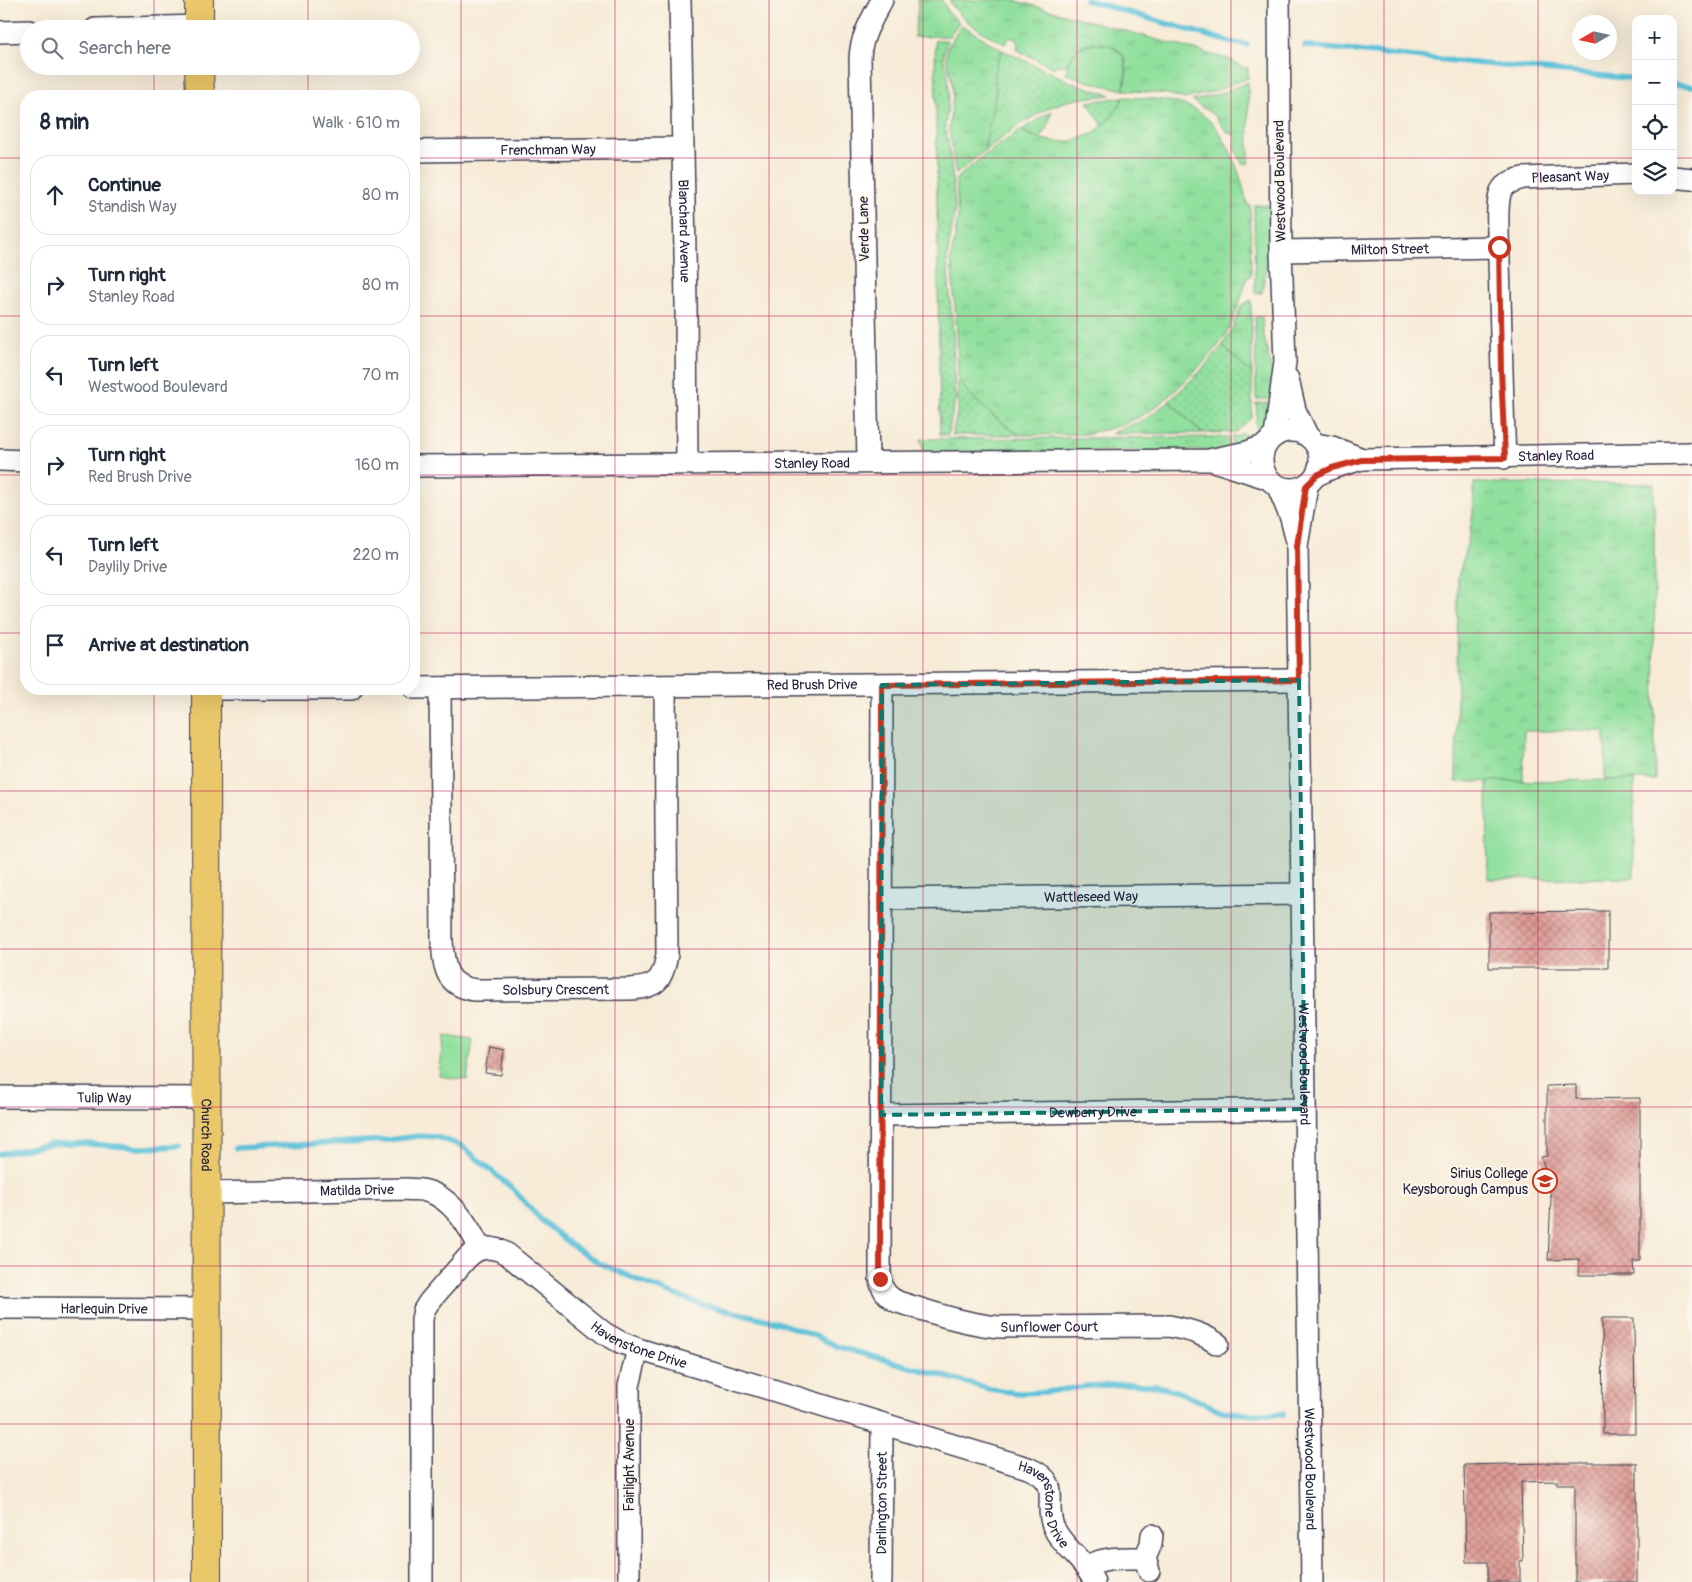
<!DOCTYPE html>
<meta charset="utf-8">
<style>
body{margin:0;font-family:Pangolin,sans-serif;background:#f6f6f7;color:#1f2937}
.controls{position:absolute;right:15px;top:15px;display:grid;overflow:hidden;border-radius:10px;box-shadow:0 5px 20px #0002}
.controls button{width:45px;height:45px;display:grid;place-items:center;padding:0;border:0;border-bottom:1px solid #e0e1e3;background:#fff;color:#1f2937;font:25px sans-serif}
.compass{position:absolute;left:1572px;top:15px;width:45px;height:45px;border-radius:50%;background:#fff;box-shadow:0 5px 20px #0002;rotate:261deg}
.stop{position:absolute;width:15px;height:15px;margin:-11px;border:4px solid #c8321e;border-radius:50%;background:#fff}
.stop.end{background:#c8321e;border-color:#fff;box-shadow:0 1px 5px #0008}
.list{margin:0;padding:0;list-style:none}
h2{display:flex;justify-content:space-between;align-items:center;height:65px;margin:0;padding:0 20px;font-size:21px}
h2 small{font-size:16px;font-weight:400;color:#747a83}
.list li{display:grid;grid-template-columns:32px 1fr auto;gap:15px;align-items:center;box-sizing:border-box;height:80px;margin:0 10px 10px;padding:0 10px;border:1px solid #e0e1e3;border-radius:20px}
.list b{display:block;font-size:19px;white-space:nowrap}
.list p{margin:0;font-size:16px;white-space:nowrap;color:#747a83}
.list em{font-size:16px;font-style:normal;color:#747a83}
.icon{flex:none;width:28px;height:28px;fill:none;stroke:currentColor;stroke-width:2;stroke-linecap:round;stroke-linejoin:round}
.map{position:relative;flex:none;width:1692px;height:1582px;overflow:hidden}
.search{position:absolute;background:#fff;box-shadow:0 5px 20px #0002;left:20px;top:20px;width:400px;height:55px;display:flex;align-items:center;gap:12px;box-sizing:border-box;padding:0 18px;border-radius:28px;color:#747a83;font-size:19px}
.panel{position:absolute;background:#fff;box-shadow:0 5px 20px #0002;left:20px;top:90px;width:400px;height:605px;border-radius:20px}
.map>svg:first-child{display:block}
.grass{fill:url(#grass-tufts);stroke:#5a816c}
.park{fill:url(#park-dots);stroke:#5a816c}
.pitch{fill:#91e09e;stroke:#5a816c}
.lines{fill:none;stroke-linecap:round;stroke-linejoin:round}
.stream{stroke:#5cc1d9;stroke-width:5.5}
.building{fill:url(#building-cross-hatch)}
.minor-casing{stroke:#424052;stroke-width:24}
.major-casing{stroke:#424052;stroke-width:30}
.minor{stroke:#fff;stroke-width:21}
.major{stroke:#eac769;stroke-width:28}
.route{stroke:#c8321e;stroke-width:6}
.marked{fill:#0f766e;fill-opacity:0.2;stroke:#0f766e;stroke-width:4;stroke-dasharray:10 6;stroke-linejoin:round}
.grid{fill:none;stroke:#c2185b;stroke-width:1;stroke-opacity:0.55}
.labels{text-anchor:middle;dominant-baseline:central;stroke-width:4;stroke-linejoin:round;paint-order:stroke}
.street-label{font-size:14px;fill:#22223b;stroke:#fbf7ec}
.poi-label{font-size:14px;fill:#22223b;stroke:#fbf7ec;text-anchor:end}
</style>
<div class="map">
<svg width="1692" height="1582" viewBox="0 0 1692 1582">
<defs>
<pattern id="grass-tufts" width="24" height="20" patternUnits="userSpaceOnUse" patternTransform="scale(1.25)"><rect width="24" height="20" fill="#91e09e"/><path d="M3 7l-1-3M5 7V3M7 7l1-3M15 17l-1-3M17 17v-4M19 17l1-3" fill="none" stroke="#7dc089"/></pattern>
<pattern id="park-dots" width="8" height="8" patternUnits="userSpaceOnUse" patternTransform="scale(1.25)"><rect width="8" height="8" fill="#91e09e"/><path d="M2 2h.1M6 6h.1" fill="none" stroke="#7dc089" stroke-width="1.8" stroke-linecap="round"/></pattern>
<pattern id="building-cross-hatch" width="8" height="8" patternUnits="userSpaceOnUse" patternTransform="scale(1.25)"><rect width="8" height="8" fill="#de9b95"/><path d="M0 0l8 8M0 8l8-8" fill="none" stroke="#b47e7b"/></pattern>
</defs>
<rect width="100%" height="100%" fill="#fbf7ec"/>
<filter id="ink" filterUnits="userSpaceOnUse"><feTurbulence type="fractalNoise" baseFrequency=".02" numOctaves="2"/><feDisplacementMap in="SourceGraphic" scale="10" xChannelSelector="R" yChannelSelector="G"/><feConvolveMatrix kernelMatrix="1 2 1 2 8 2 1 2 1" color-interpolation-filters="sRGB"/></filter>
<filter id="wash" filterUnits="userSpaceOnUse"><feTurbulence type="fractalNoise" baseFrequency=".0096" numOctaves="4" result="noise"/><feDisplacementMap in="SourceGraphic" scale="20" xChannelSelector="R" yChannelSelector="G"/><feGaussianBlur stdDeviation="1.12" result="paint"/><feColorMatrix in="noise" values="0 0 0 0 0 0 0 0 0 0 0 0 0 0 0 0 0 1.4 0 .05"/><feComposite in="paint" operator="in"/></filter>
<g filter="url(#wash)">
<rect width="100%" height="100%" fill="#f7ebd7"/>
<g class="grass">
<path d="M917,0H942L948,12L959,22L949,36L914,37L918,8Z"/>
<path d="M949,0H1013L1231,60L1243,68H1248V78L1212,92L1185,99L1167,94L1124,90C1125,80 1129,64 1123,55C1115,43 1093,39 1080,47C1074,50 1070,59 1067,65H1056L1054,68L1017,50L1018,45L1016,39L1010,37L1005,44C987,35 958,19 949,0Z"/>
<path d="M962,25L1002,50L996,65V90L984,151L956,174L949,129L953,95L952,81L946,57L948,46Z"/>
<path d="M1248,82L1249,163L1242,164L1235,147L1237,139L1235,135L1227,132L1214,115L1192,101L1221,93Z"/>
<path d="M1123,97C1176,100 1206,100 1231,153C1238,170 1244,187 1247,205H1250L1251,277H1247C1241,301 1232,327 1217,347C1207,360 1195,371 1183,383C1155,410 1131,427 1091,432V434L1020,435L988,412L976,401L958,380L957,331L951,259L958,218L956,179L986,154L1021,130C1062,154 1104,140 1123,97Z"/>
<path d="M1254,205H1267L1270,208V242L1262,293H1255Z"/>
<path d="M1251,300L1252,374L1222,346L1231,331L1242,305Z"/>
<path d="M1255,317H1262L1263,332L1272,373V399H1256Z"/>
<path d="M1169,401L1202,433L1112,434V433L1146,419Z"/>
<path d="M1256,403H1272L1264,435L1233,450L1232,437L1238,436L1241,433L1248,436L1252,435L1257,428L1255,420L1257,418Z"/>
<path d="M1229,437V450L926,452L923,451L921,439Z"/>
<path d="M1474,483L1654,484L1655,780H1605V731H1524L1523,781L1456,782L1458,578L1469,536L1473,513Z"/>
</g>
<g class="park">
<path d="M935,40H947L943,57L948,75L949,95L945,127L951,161L955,209L947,259L953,334L955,400L948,435H940Z"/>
<path d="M1002,50L1073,83L1111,95C1095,97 1077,98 1061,103C1033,113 1008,134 984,151L996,90L994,72Z"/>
<path d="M1123,97L1118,108L1103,126L1088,102Z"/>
<path d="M1052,111L1047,127L1039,139L1021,130Z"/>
<path d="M1222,346L1252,374V417L1236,432L1202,433L1169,401L1200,372Z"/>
<path d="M958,380C976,403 996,420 1020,435H952L958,409Z"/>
</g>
<g class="pitch">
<path d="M1093,43L1110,45L1123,55L1126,69L1124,90L1086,81L1066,73C1068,57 1077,46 1093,43Z"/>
<path d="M1634,780V878L1488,879L1487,781Z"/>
<path d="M444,1036L473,1040L467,1080L439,1076Z"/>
</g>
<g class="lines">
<g class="stream">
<path d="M1086,0L1230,42L1247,45"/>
<path d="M1305,46L1636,79"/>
<path d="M1673,84L1692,86"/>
<path d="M236,1148L387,1140L419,1136L437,1137L462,1146L513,1189L540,1219L570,1244L599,1263L646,1284L700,1304L777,1322L815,1336L839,1347L990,1389L1018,1393L1046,1392L1088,1386L1130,1384L1157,1386L1179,1392L1222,1411L1245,1414H1283"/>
<path d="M0,1154L49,1144L75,1143L140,1148L179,1146"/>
</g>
</g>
<g id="blocks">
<g class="building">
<path d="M1608,911V968H1489V912Z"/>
<path d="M489,1047L504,1050L501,1075L485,1073Z"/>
<path d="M1576,1085V1099L1640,1098V1261H1633L1634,1275H1579V1259L1548,1260L1551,1198L1547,1174L1541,1157L1547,1156V1086Z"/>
<path d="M1602,1318H1634L1635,1434H1603Z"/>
<path d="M1548,1463H1637V1582H1575V1484H1557V1481L1521,1482L1523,1561H1520V1582H1488V1562H1466L1464,1465Z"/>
</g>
</g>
</g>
<g filter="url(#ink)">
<use href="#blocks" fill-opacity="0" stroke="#424052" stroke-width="1"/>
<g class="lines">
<defs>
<g id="minor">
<path id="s1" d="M680,0L686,302L687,463"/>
<path d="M95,29L199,26"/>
<path d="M0,32L29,31"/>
<path id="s2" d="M414,151L682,148"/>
<path d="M1673,177L1692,179"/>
<path id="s3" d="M1281,251L1499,247"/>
<path d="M1288,379L1295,410L1307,435"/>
<circle cx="1291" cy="460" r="29"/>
<path d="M1275,436L1285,362L1281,251L1279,0"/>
<path d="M1316,444L1332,447L1362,459"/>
<path id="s4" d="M1505,458C1502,392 1501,326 1499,260C1499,244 1495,205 1501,191C1505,183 1515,180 1523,178L1636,174"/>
<path d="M0,460L26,461"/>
<path d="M1214,461L1267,478"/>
<path d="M868,462L860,58C861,36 872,19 882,0"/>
<path id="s5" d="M414,466L1209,460L1247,452L1266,445"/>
<path id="s6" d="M1317,475L1332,468L1362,459L1692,453"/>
<path id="s7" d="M1307,486L1297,546L1312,1582"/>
<path d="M1278,487L1291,518L1296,538"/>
<path id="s8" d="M882,685L880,1279C882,1291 888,1297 898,1302C931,1312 964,1324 999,1327L1169,1326C1189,1330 1202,1333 1218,1344"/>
<path id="s9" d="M414,688L1299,680"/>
<path id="s10" d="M440,688L442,941C444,967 445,986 475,990L629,989C657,988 663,980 667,954L665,686"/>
<path d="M206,689H351"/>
<path id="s11" d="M881,899L1301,894"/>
<path id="s12" d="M0,1097L207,1098"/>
<path id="s13" d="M881,1115L1305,1109"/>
<path id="s14" d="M207,1193L406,1189C413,1190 420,1189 426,1191C451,1197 470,1227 480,1249"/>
<path id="s15" d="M0,1308L207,1309"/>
<path d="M1085,1567C1104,1556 1124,1558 1145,1558"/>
<path d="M1149,1571L1145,1558L1151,1544L1152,1535"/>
<path id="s16" d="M422,1582V1319L424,1310L429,1302L467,1258L473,1253L480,1249L490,1248L499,1250L507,1254L604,1333L620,1342L638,1349L1028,1468C1064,1483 1043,1500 1053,1526C1062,1548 1086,1560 1094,1582"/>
<path d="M629,1582V1386L638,1349"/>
<path id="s17" d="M881,1582L882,1424"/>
</g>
<g id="major">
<path d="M199,29V0"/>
<path d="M199,66L200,96"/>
<path id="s18" d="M206,689L207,1582"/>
</g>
</defs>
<use href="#minor" class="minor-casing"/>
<use href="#major" class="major-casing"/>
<use href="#minor" class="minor"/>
<use href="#major" class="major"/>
</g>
</g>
<g class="lines" filter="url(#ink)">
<path class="route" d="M880,1279L882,685L1299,680L1297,546L1306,486L1317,475L1332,468L1362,460L1505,458L1501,370L1499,247"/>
</g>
<path class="marked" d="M1299,680L1305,1109L881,1115L882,685Z"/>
<path class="grid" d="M154,0V29M308,0V29M461,0V1582M615,0V1582M769,0V1582M923,0V1582M1077,0V1582M1231,0V1582M1384,0V1582M1538,0V1582M154,66V96M308,66V96M0,158H26M414,158H1636M1673,158H1692M0,316H26M414,316H1692M0,475H26M414,475H1692M0,633H26M414,633H1692M154,689V1582M308,689V1582M0,791H1692M0,949H1692M0,1107H1692M0,1266H1692M0,1424H1692"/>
<defs>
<symbol id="school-ring" viewBox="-11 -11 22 22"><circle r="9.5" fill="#fbf7ec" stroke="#c8321e" stroke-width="1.5"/><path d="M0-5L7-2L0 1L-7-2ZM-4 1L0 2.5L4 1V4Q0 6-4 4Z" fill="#c8321e"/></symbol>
</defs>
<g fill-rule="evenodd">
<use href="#school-ring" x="1531" y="1167" width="28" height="28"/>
</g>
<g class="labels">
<g class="street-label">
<text stroke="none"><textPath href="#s2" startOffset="134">Frenchman Way</textPath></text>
<text stroke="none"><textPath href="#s4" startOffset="341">Pleasant Way</textPath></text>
<text transform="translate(1280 181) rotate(-91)">Westwood Boulevard</text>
<text transform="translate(864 229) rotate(-91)">Verde Lane</text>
<text stroke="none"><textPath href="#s1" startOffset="231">Blanchard Avenue</textPath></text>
<text stroke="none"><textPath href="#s3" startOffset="109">Milton Street</textPath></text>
<text stroke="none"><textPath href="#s6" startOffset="242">Stanley Road</textPath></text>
<text stroke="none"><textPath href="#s5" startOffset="398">Stanley Road</textPath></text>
<text stroke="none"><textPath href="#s9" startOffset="398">Red Brush Drive</textPath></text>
<text stroke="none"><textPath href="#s11" startOffset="210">Wattleseed Way</textPath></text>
<text stroke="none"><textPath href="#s10" startOffset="400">Solsbury Crescent</textPath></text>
<text stroke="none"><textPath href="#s7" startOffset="579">Westwood Boulevard</textPath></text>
<text stroke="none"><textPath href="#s12" startOffset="104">Tulip Way</textPath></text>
<text stroke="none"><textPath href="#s13" startOffset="212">Dewberry Drive</textPath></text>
<text stroke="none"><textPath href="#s18" startOffset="446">Church Road</textPath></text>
<text stroke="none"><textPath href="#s14" startOffset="150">Matilda Drive</textPath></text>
<text stroke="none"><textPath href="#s15" startOffset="104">Harlequin Drive</textPath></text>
<text stroke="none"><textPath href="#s8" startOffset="779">Sunflower Court</textPath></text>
<text stroke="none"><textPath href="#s16" startOffset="546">Havenstone Drive</textPath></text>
<text transform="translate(629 1465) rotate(-90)">Fairlight Avenue</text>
<text stroke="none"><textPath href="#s7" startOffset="984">Westwood Boulevard</textPath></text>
<text stroke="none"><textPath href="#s17" startOffset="79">Darlington Street</textPath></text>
<text stroke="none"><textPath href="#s16" startOffset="996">Havenstone Drive</textPath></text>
</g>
<g class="poi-label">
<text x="1528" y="1173">Sirius College<tspan x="1528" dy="16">Keysborough Campus</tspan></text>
</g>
</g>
</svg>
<div class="controls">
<button>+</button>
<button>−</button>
<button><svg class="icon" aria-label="locate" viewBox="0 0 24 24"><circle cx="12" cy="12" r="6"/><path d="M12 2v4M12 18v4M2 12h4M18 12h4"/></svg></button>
<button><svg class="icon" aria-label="layers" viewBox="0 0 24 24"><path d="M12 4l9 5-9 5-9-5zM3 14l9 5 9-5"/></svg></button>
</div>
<svg class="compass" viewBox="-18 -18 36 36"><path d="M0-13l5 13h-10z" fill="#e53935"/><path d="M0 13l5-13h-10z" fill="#747a83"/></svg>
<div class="stop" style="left:1499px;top:247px"></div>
<div class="stop end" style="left:880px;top:1279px"></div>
<div class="search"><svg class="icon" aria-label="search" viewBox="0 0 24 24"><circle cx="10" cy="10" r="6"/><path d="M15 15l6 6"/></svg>Search here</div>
<section class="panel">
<h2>8 min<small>Walk · 610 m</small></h2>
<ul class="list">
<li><svg class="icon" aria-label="ahead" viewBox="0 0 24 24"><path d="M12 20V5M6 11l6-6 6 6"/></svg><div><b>Continue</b><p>Standish Way</p></div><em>80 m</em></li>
<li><svg class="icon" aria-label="right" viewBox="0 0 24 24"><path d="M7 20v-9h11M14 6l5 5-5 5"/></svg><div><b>Turn right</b><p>Stanley Road</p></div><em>80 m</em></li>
<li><svg class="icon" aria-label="left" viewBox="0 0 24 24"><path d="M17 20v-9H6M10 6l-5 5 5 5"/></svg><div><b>Turn left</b><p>Westwood Boulevard</p></div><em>70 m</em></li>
<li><svg class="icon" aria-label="right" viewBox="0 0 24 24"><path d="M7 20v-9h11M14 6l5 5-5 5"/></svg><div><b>Turn right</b><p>Red Brush Drive</p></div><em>160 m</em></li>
<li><svg class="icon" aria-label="left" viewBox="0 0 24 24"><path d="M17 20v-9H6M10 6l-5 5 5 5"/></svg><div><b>Turn left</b><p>Daylily Drive</p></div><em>220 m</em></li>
<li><svg class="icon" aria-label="arrive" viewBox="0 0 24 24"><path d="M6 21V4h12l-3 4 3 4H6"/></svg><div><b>Arrive at destination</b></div></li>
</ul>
</section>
</div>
